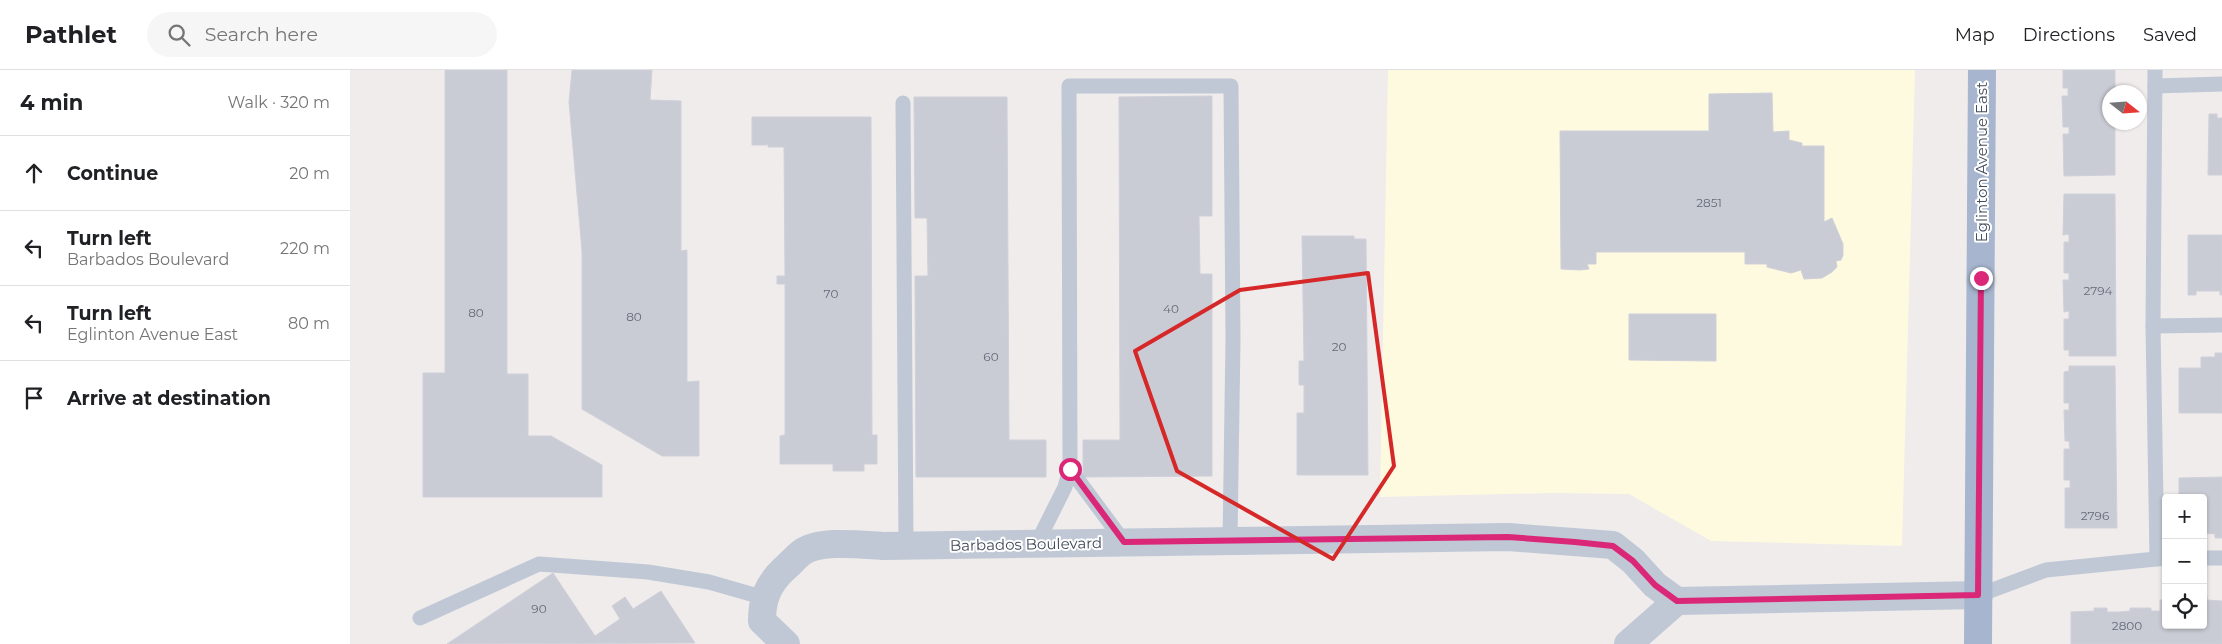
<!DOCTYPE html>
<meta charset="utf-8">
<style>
body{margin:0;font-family:Montserrat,sans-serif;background:#f6f6f6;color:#202124}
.controls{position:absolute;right:15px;bottom:15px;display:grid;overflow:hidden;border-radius:5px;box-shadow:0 1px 4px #0004}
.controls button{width:45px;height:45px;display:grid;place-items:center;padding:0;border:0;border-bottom:1px solid #e0e0e0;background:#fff;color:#202124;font:25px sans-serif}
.compass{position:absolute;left:1752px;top:15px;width:45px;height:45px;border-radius:50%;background:#fff;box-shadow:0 1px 4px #0004;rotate:107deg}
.stop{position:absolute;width:15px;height:15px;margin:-11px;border:4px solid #db2777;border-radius:50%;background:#fff}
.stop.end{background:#db2777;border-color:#fff;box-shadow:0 1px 5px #0008}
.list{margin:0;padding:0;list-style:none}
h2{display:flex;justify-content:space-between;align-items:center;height:65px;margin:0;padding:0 20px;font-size:21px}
h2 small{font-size:16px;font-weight:400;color:#757577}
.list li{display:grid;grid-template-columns:32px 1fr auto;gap:15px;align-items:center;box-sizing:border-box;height:75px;padding:0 20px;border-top:1px solid #e0e0e0}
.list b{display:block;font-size:19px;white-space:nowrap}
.list p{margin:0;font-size:16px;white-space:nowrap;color:#757577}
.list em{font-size:16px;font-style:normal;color:#757577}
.icon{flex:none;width:28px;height:28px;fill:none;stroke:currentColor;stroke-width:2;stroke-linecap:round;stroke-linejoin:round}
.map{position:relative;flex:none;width:1872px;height:574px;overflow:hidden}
header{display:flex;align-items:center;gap:30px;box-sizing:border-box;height:70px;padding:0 25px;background:#fff;border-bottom:1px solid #e0e0e0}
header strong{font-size:24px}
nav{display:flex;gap:28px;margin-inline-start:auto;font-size:18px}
.search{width:350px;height:45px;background:#f6f6f6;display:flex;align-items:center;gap:12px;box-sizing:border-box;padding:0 18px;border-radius:28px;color:#757577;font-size:19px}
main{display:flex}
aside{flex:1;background:#fff}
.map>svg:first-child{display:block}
.commercial{fill:#fefae0}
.building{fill:#caccd5;stroke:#cfd0d9}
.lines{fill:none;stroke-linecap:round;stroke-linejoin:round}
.service{stroke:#c0c8d6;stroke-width:15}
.minor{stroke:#c0c8d6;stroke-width:28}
.primary{stroke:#a7b5cf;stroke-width:28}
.route{stroke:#db2777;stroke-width:6}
.marked{fill:none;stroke:#d62828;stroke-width:4;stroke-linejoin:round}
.labels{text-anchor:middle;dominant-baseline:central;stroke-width:4;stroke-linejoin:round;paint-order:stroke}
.number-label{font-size:12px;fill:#646b7a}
.street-label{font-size:15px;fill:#424b5b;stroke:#fff}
</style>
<header>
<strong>Pathlet</strong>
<div class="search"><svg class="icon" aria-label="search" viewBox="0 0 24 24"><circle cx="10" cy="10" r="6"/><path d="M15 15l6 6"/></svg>Search here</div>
<nav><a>Map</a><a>Directions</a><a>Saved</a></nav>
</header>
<main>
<aside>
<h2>4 min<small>Walk · 320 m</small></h2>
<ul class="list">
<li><svg class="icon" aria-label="ahead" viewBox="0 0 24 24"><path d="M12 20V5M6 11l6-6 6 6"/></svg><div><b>Continue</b></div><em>20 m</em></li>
<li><svg class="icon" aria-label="left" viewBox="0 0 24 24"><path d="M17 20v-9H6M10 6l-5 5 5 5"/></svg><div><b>Turn left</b><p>Barbados Boulevard</p></div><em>220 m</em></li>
<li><svg class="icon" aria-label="left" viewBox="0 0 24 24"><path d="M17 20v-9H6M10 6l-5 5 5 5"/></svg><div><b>Turn left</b><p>Eglinton Avenue East</p></div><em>80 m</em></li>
<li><svg class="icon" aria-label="arrive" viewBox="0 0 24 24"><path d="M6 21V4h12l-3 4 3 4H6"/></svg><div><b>Arrive at destination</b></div></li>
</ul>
</aside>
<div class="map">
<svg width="1872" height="574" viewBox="0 0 1872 574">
<rect width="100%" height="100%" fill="#efeceb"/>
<path class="commercial" d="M1038,0H1565L1552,476L1361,471L1279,424L1202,423L1030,427Z"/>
<g class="building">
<path d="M95,0H157V304H178V366H201L252,395V427H73V303H95Z"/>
<path d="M222,0H302L300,30L331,31V181L337,180V312L349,311V386H312L232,339V181L219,32Z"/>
<path d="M1713,0H1765V22H1760V52H1765V105L1714,106L1713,64H1719V57H1713L1712,26H1718V18H1713Z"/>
<path d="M1422,23L1423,62L1439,61V70L1452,73V76H1474V152L1482,148L1493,174V185L1491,190L1486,191L1487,197L1482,202L1472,208L1454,209L1451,200L1441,203L1417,197V194H1395V182H1246V194H1237L1239,199L1230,200L1211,199L1210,61H1359V24Z"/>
<path d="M862,26V146H849L850,204H862V406L733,407V370H770L769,27Z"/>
<path d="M564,27H657L659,370H696V407H566L565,206H578L577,148H565Z"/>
<path d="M1859,44H1867V48H1872V105H1858Z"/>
<path d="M402,47H521L522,365H527V394H514V401H483V394H430V366L435,365V214H427V206H435L434,77H418V73L417,75H402Z"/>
<path d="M1714,124H1765L1766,286H1719V280H1714V249H1719V241L1714,242L1713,210H1719V203H1714V172H1719V164L1713,165Z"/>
<path d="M1838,165H1872V225H1870V221H1846V225H1838Z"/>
<path d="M952,166H1004V169H1016L1018,405H947V343H954V315H949V291H954Z"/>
<path d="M1279,244H1366V291L1279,290Z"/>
<path d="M1865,283H1872V343H1829V298H1851V287H1865Z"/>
<path d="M1719,296H1765L1767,458H1715V418H1720V410H1714V379H1720L1719,371H1715L1714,340H1719V333H1714V302L1719,301Z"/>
<path d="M1872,407V468H1865V464L1853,463V428H1829V408Z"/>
<path d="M203,503L245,566L270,549L262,536L275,527L283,539L311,521L345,573L97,574Z"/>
<path d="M1853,526H1857V530L1872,531V574H1721V542L1744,541V538H1757V542H1769L1780,541V538H1801V541H1810V530H1816V555H1853Z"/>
</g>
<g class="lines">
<g class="service">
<path d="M1805,0L1803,256L1807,489"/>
<path d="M1805,16L1872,14"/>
<path d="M553,33L556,475"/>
<path d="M1803,256L1872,255"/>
<path d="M720,399L719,16H881L883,269L880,471"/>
<path d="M687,473L715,417L720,399L774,472"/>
<path d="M1853,488H1872"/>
<path d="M1629,525L1696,500L1816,488"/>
<path d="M70,548L189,494L298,502L359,512L415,528"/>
</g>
<g class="minor">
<path d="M436,574L412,551C412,529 418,514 434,499C440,494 445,488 451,483C469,469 513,475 535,476L1158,467L1263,475L1283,491L1305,515L1327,531L1629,525"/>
<path d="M1278,574L1327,531"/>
</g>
<path class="primary" d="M1628,574L1632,0"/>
</g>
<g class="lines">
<path class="route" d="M720,399L774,472L1158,467L1225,472L1263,476L1283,491L1305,515L1327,531L1628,525L1631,208"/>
</g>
<path class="marked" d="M1018,203L1044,396L983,489L827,401L785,281L890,220Z"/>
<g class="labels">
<g class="number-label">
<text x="1359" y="132">2851</text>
<text x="1748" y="220">2794</text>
<text x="481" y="223">70</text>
<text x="821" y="238">40</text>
<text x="126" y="242">80</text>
<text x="284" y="246">80</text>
<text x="989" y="276">20</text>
<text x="641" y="286">60</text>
<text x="1745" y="445">2796</text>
<text x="189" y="538">90</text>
<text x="1777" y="555">2800</text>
</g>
<g class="street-label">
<text transform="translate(1631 92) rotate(-90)">Eglinton Avenue East</text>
<text transform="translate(676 474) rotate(-1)">Barbados Boulevard</text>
</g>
</g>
</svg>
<div class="controls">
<button>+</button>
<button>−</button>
<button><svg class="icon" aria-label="locate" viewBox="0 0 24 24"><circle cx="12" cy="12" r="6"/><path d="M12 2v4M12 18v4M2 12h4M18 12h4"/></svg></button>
</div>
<svg class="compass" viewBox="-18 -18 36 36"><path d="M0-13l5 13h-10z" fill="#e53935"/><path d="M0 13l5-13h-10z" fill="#757577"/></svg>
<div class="stop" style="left:720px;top:399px"></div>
<div class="stop end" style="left:1631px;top:208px"></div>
</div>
</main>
